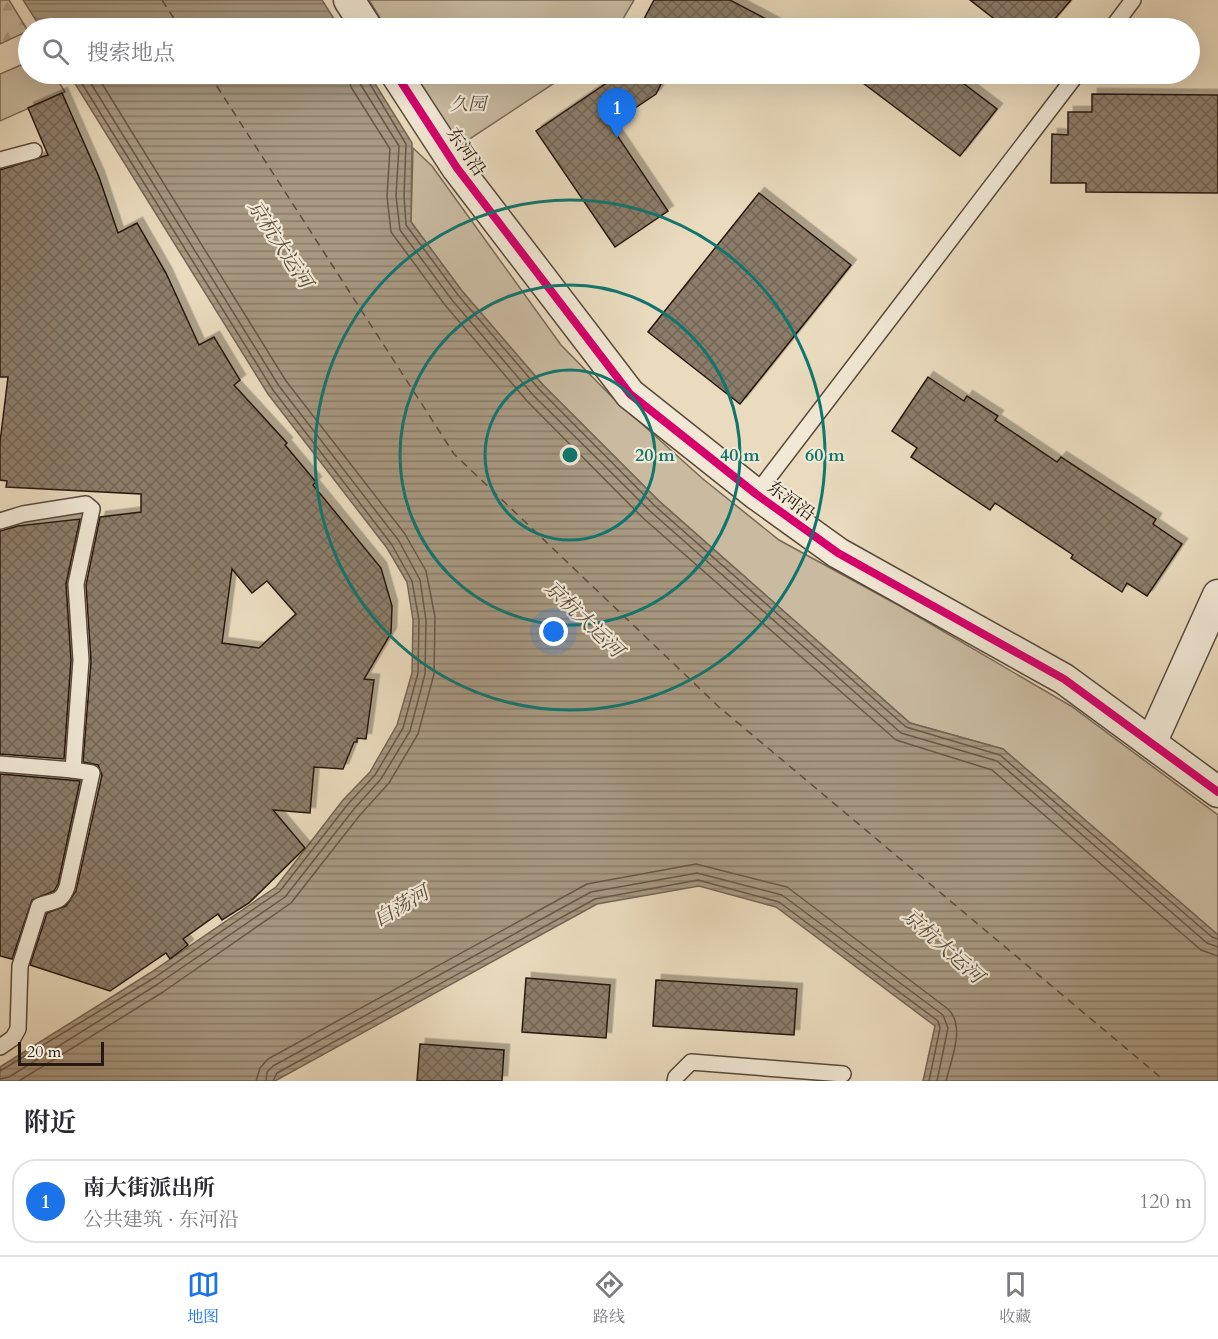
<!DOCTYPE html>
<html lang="zh">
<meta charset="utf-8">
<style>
body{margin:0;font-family:Cardo,"Noto Serif SC",serif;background:#f7f7f7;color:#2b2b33}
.scale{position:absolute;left:18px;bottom:15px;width:86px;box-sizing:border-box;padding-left:6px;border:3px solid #27180f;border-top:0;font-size:16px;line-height:21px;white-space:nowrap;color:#27180f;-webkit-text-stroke:4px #f1e8d5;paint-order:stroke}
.you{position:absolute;left:554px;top:632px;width:21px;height:21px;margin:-15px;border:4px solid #fff;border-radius:50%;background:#1a73e8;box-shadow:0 0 0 9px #1a73e833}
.badge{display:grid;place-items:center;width:39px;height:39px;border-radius:50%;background:#1a73e8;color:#fff;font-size:20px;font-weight:700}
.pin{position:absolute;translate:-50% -50px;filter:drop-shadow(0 2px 3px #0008)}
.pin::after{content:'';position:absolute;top:32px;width:21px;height:18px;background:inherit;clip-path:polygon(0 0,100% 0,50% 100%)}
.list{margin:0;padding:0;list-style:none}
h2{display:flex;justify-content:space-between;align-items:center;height:78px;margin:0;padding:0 24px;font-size:26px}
h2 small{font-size:20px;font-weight:400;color:#7c7c81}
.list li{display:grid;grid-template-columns:39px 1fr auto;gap:18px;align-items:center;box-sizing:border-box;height:84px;margin:0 12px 12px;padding:0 12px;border:2px solid #e1e1e2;border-radius:24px}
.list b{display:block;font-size:22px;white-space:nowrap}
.list p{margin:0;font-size:20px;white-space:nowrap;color:#7c7c81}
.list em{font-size:20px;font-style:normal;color:#7c7c81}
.icon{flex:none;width:33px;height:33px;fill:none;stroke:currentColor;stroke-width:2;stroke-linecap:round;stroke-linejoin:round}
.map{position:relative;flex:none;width:1218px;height:1081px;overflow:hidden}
.search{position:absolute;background:#fff;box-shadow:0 6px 24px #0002;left:18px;right:18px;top:18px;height:66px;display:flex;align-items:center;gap:15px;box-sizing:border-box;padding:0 21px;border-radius:33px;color:#7c7c81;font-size:22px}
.sheet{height:174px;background:#fff}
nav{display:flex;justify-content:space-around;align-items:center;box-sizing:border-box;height:84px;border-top:2px solid #e1e1e2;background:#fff;font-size:16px;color:#7c7c81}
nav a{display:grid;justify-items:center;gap:3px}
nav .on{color:#1a73e8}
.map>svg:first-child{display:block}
.forest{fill:url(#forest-firs);stroke:#786958;stroke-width:1.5}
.park{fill:#c9baa0;stroke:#786958;stroke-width:1.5}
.water{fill:url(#water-rules);stroke:#746554;stroke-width:1.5}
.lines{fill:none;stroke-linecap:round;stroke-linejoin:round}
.shore{stroke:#685848;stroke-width:1.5}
.ferry{stroke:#5b4c3d;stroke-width:1.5;stroke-dasharray:8 6;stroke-linecap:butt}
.building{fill:url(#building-cross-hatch);stroke:#27180f;stroke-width:1.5;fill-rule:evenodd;filter:url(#shadow)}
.service-casing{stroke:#58493b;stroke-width:18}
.minor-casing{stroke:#58493b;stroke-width:33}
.service{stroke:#f1e8d5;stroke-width:15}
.minor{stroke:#f1e8d5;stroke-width:30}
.cycleway-casing{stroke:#f1e8d5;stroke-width:11}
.cycleway{stroke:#d6006c;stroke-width:8}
.ring{fill:none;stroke:#0f766e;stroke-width:3}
.labels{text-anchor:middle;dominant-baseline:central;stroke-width:4.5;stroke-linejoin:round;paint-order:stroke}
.park-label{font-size:18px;font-style:italic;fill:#58493a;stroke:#f1e8d5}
.street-label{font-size:18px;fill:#27180f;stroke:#f1e8d5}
.water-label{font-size:20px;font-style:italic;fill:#5b4c3d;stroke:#f1e8d5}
.centre{fill:#0f766e;stroke:#f1e8d5;stroke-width:3}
.ring-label{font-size:18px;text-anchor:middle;font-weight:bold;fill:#0f766e;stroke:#f1e8d5;stroke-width:4.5;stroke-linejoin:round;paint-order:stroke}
</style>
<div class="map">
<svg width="1218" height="1081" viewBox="0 0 1218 1081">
<defs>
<pattern id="forest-firs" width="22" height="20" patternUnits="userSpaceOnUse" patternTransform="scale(1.5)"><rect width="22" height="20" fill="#c9baa0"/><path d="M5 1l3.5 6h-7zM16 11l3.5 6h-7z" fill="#ad9f89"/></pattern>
<pattern id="water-rules" width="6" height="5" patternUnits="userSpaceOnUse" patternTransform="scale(1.5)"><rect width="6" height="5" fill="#a89982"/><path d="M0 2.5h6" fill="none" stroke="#897c69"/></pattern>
<pattern id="building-cross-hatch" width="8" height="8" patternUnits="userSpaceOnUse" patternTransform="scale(1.5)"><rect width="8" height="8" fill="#8c7d6a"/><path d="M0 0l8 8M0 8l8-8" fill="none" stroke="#726556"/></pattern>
<filter id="shadow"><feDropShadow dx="5.5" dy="-5.5" stdDeviation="0" flood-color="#0004"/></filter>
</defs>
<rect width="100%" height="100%" fill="#eadbbe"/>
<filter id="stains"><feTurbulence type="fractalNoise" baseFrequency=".00333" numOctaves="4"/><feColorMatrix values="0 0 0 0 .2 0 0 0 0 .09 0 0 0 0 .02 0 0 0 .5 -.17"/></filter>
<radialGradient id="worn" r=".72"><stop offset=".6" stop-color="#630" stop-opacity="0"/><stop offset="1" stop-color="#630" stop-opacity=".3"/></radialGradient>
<path class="forest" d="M0,0H9L28,31L0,44Z"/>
<g class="park">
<path d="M369,0H634L619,26L621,28H386Z"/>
<path d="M28,62V74H54L65,92L0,121V74Z"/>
<path d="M414,74H568L459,146Z"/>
<path d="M413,148L432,166L561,345L612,397L703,479L779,540L900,606L1071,706L1218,815V935L1003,749L910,723L659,501L543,385L462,291L411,222Z"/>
</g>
<g class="water">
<path d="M23,0H322L340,28H41Z"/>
<path d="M69,74H369L412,143L411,222L462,291L543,385L659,501L910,723L1003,749L1218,935V1081H923L935,1026L776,907L699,886L597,904L275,1081H0V1067L150,973L276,887L343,800L370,772L397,725L412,673L413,620L407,582L387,548L268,394Z"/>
</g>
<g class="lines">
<g class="shore">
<path d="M348,74L351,87L390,149L387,196L391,232L445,305L527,401L643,518L896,740L992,770L1201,950L1218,956"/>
<path d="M357,74L359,82L399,146L396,196L400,230L452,300L533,395L650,511L901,733L997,761L1207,943L1218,947"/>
<path d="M364,74L406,144L404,196L406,225L458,295L539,389L655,506L906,727L1000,755L1212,937L1218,939"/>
<path d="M0,1071L154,978L280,891L348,804L375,775L403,728L418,673L419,620L412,581L392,545L273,390L76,74"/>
<path d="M0,1079L9,1077L158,984L285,897L354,809L381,779L410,731L425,674L426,620L420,580L399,541L279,386L85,74"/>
<path d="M19,1081L163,992L291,903L360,815L389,783L418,734L434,674L435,617L426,571L405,534L286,381L96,74"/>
<path d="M256,1081L260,1068L268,1059L587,884L696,864L787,887L948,1009C966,1026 951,1060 946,1081"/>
<path d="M266,1081L267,1072L273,1066L591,892L697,873L782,895L943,1015L948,1028L937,1081"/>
<path d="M273,1081L277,1073L595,899L698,880L779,902L938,1021L940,1028L929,1081"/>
</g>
<g class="ferry">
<path d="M162,0L180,28"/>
<path d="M209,74L454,454L719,707L1165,1081"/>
</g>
</g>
<g class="building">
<path d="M654,0H730L783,28H663L644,19Z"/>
<path d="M970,0H1071L1047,28H1006Z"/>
<path d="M620,74H666L656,94L610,125L668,211L615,247L536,131Z"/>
<path d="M851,74H951L997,109L960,156Z"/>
<path d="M62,93L99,177L118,233L137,223L166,273L199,345L214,337L240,380L234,385L287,443L285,445L316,482L313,485L381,568L392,606L391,633L364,679L374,680L366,739L357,738V742H354L343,769L314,767L310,813L273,810L305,848L249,903L222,920L218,914L183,939L188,945L170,959L166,953L110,991L30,965L47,913L66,906L76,891L102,775L98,765L83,762L91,661L86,585L100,517L141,512V494L6,487L7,481L0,480V442L8,377H0V170L48,155L28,108ZM232,569L252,593L267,581L296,614L259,648L222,643Z"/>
<path d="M1092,94L1218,95V193L1086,192V183H1051L1052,134L1068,135V112H1092Z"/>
<path d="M759,193L851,265L740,404L648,332Z"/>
<path d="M928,377L964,401L967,396L998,416L995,420L1057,462L1061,457L1156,519L1153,524L1182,544L1147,596L1127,583L1122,592L1071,558L1073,555L995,503L990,510L911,457L917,448L892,431Z"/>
<path d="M80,519L66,584L71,660L64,759L0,754V531L18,526Z"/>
<path d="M0,774L80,781L58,884L54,891L32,900L12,959L0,956Z"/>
<path d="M526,978L610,985L606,1038L522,1032Z"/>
<path d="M656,980L797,989L794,1035L653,1026Z"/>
<path d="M420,1044L504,1050L502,1081H417Z"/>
</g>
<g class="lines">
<defs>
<g id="service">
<path d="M1112,28L1133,0"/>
<path d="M0,160L34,151"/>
<path d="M756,494L1077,74"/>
<path d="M0,521L23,514L86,504L92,509L76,584L81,660L73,770L0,764"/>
<path d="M0,1047L13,1038L18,1029L20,966L39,906C53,900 61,904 67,887L92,773L73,770"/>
<path d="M675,1081L676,1077L691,1062L843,1074"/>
</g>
<g id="minor">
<path d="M349,0L367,28"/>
<path d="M396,74L457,168L630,394L756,494L838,553L1064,679L1218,792"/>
<path d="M1152,741L1218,595"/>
</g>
</defs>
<use href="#service" class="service-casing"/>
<use href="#minor" class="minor-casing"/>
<use href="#service" class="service"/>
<use href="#minor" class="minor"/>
<defs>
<path id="cycleway" d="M396,74L457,168L630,394L756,494L838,553L1064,679L1218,792"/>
</defs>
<use href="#cycleway" class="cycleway-casing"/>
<use href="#cycleway" class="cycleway"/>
</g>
<g class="ring">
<circle cx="570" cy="455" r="85"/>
<circle cx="570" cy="455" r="170"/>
<circle cx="570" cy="455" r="255"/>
</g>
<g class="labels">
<g class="park-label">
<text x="468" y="104">久园</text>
</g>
<g class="street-label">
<text transform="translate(466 152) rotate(56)">东河沿</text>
<text transform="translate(791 501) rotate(36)">东河沿</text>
</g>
<g class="water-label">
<text transform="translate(280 244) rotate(57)">京杭大运河</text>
<text transform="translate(584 619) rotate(44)">京杭大运河</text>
<text transform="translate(401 906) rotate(-30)">白荡河</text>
<text transform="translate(943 946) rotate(42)">京杭大运河</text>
</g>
</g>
<circle cx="570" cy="455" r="9" class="centre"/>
<g class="ring-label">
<text x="655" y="461">20 m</text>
<text x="740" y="461">40 m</text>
<text x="825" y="461">60 m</text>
</g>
<rect width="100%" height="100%" filter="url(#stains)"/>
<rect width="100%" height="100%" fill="url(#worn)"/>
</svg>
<div class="scale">20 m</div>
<div class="you"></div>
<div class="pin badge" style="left:617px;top:138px">1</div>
<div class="search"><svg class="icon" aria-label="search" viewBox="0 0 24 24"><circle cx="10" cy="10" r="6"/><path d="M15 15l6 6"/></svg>搜索地点</div>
</div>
<section class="sheet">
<h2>附近<small></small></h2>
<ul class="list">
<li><span class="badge">1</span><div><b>南大街派出所</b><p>公共建筑 · 东河沿</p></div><em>120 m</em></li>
</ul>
</section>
<nav>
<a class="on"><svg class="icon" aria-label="map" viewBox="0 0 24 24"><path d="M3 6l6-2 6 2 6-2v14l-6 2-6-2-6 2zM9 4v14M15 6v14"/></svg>地图</a>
<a><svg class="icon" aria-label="directions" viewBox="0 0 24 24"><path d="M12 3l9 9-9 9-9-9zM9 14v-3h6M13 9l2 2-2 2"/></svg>路线</a>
<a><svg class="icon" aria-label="saved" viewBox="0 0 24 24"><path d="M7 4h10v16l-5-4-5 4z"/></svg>收藏</a>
</nav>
